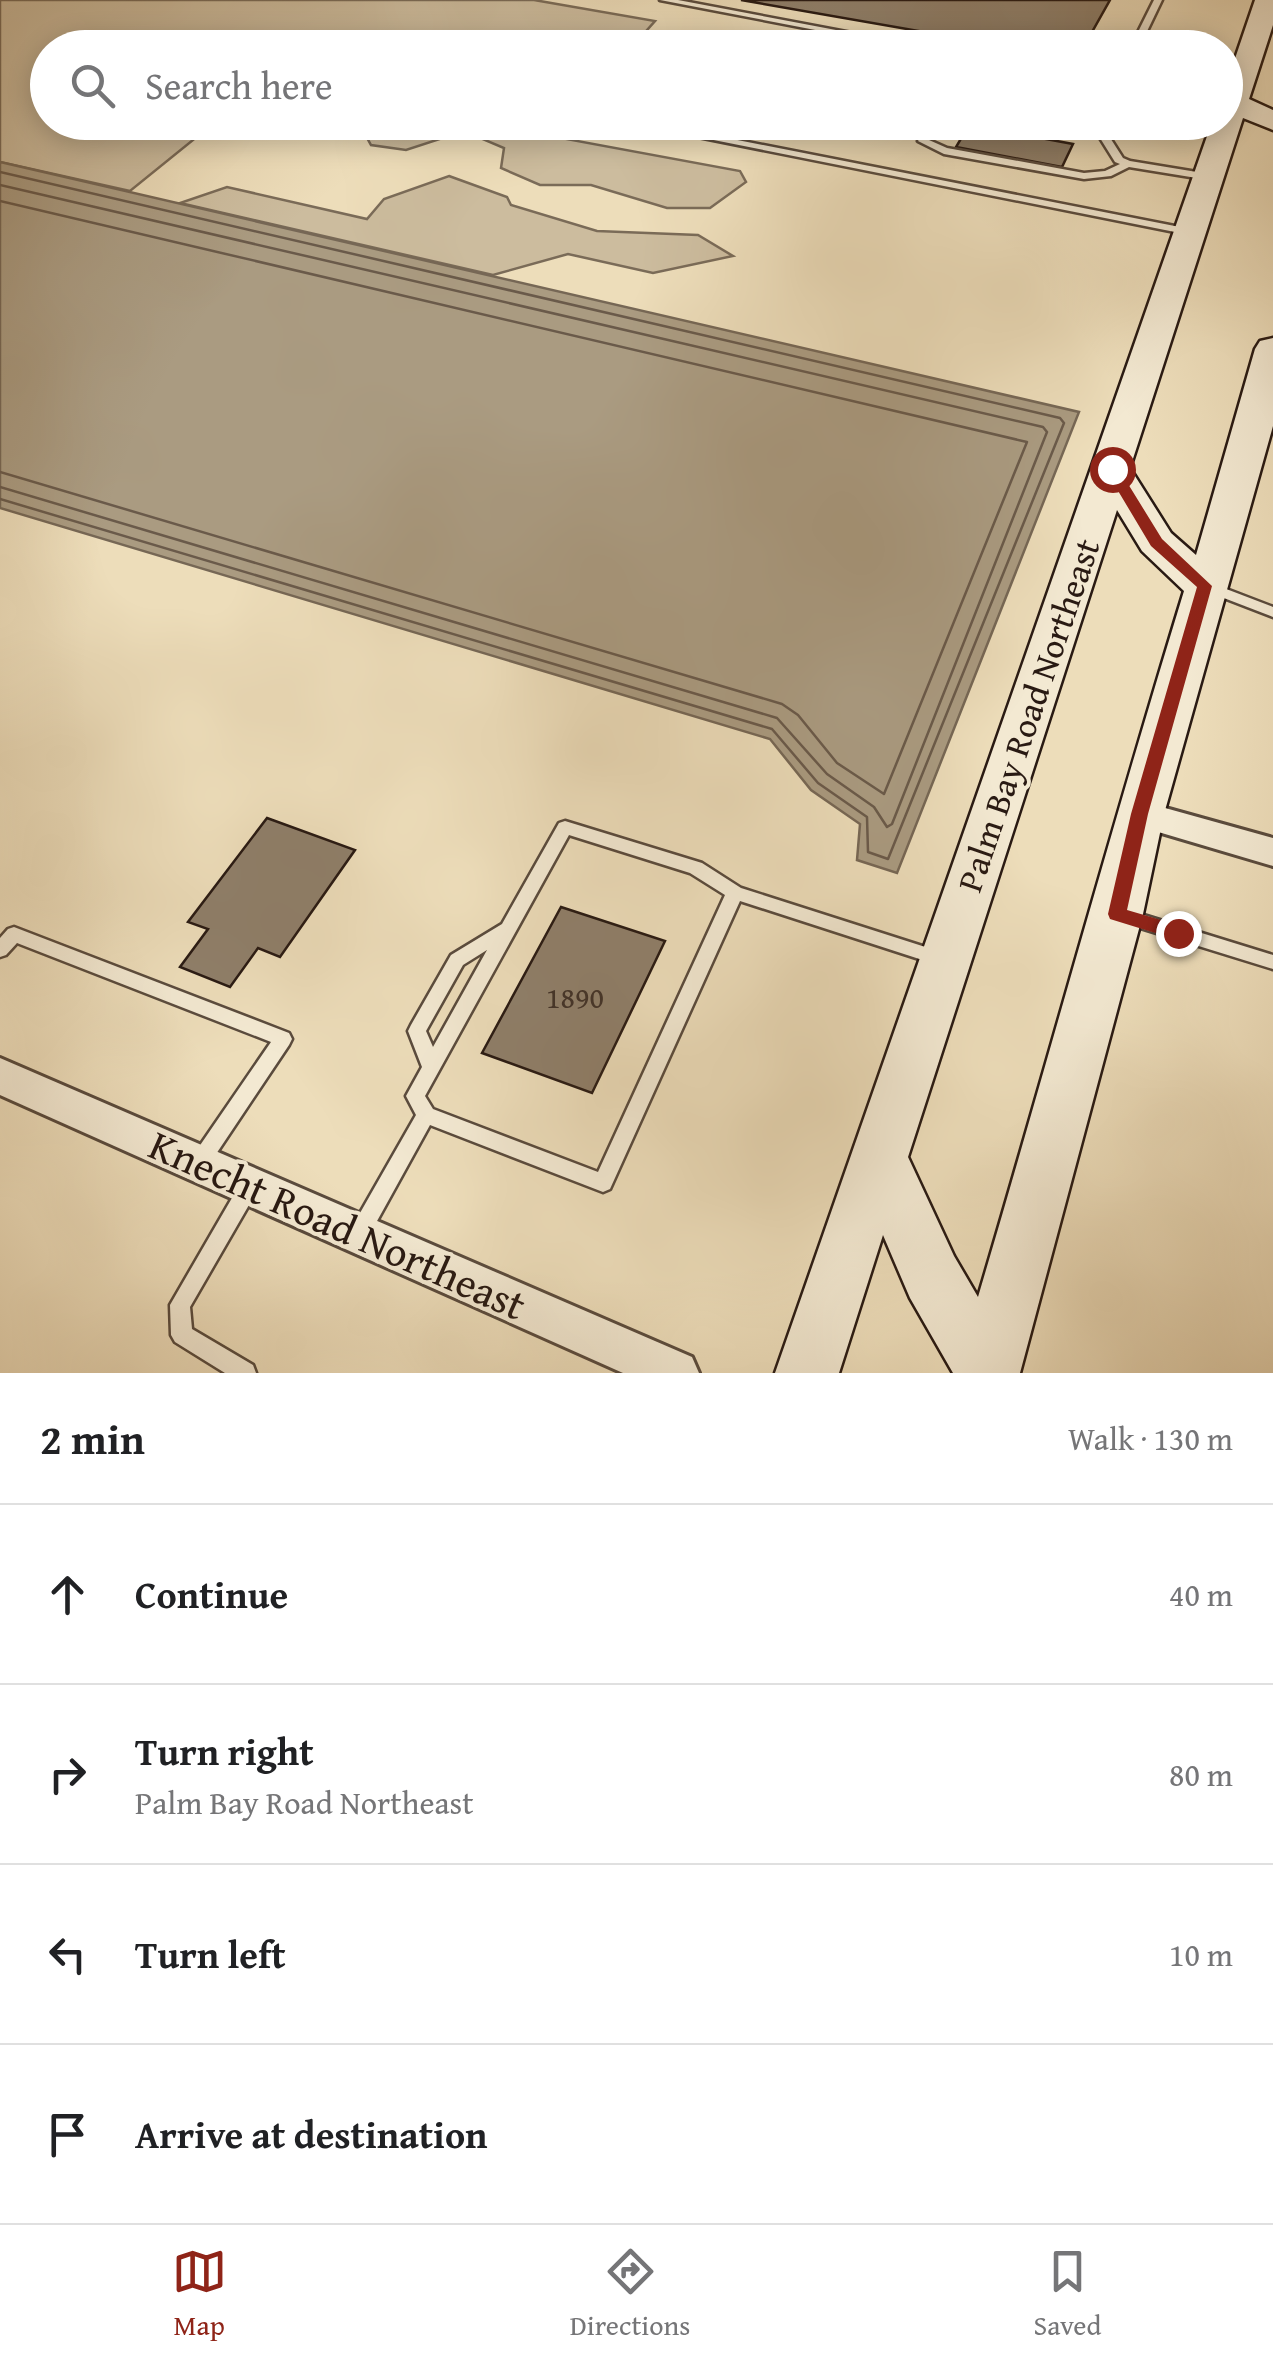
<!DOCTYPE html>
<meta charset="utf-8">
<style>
body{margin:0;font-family:"Gentium Book Plus",serif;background:#f2f2f2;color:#202124}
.stop{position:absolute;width:30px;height:30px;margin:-22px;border:8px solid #8f2418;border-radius:50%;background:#fff}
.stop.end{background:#8f2418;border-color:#fff;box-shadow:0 2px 10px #0008}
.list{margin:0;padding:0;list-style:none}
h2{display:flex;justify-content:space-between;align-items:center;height:130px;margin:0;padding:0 40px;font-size:42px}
h2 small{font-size:32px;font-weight:400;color:#757577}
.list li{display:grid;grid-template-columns:65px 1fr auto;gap:30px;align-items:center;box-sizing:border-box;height:180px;padding:0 40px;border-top:2px solid #e0e0e0}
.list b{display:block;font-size:38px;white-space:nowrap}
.list p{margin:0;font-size:32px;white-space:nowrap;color:#757577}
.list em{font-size:32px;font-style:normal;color:#757577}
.icon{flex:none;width:55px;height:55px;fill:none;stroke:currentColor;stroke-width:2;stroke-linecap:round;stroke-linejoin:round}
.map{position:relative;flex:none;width:1273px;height:1373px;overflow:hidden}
.search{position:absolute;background:#fff;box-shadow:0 5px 25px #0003;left:30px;right:30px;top:30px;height:110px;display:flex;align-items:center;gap:25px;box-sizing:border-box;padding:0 35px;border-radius:55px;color:#757577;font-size:38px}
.sheet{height:850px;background:#fff}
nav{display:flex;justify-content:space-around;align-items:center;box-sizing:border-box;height:140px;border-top:2px solid #e0e0e0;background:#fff;font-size:28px;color:#757577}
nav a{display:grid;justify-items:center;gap:5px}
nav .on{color:#8f2418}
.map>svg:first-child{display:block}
.green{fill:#ccbc9e;stroke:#7a6b58;stroke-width:2.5}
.water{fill:#aa9b81;stroke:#766755;stroke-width:2.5}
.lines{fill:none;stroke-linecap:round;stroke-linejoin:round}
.shore{stroke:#6a5a4a;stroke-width:2.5}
.building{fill:#8f7f6a;stroke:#291a13;stroke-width:2.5}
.lane-casing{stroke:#5a4b3d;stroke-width:5}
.street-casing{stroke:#5a4b3d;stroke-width:6}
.secondary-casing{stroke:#291a13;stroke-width:5}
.lane{fill:#f3e9d2;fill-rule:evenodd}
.street{fill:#f3e9d2;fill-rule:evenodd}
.secondary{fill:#f3e9d2;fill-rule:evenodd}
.route{fill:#8f2418}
.labels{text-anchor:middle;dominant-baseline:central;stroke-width:8;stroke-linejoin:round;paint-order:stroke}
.number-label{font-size:30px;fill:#423329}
.street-label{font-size:35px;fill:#291a13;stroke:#f3e9d2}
.near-street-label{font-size:42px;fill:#291a13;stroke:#f3e9d2}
</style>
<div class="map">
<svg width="1273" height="1373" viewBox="0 0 1273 1373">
<rect width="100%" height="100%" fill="#edddba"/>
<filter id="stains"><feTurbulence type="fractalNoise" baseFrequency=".002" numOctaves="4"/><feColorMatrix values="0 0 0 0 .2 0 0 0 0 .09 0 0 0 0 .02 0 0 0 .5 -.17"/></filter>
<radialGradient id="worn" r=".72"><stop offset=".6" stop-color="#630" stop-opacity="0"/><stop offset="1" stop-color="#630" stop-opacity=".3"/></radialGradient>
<g class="green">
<path d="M0,0H534L655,21L631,48H48V122L214,123L130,191L0,162Z"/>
<path d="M359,123H561L550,136L740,171L746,182L710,208H667L591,185H540L501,168L504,148L464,131L406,150L371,145Z"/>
<path d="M449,176L507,197L511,205L597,231L698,235L733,256L653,273L568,254L493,275L180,203L227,187L367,219L384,199Z"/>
</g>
<path class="water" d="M0,162L1079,412L897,873L857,860L860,824L811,790L770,739L0,508Z"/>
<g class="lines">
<g class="shore">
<path d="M0,172L1060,418L1064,423L888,859L868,852L867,817L818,783L772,729L0,499"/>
<path d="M0,185L1043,427L1047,432L892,824L887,827L874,807L827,774L777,718L0,487"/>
<path d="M0,201L1027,442L884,794L837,763L798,715L782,704L0,472"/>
</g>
</g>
<g class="building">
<path d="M741,0H1110L1083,48H1016Z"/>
<path d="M969,125L1073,144L1062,167L956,147Z"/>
<path d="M267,818L355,850L280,957L258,948L230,987L180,967L208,929L188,922Z"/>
<path d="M561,907L665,941L592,1093L482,1053Z"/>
</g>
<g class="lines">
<defs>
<g id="lane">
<path d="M660,0H678L931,48H909Z"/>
<path d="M1154,0H1162L1139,48H1130Z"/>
<path d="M703,34L730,37L773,48C750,48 729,39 706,39C690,39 679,48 665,48L676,39Z"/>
<path d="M623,122H646L1190,229L1195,232L1190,235Z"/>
<path d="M930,122H940L929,140L947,148L1084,173L1105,171L1120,164L1115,162L1090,122H1100L1123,158L1130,161L1209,174L1214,177L1209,180L1129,167L1111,176L1084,179L944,154L918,141Z"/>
<path d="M1208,582L1273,607V617L1203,590L1201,587L1203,584Z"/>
<path d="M565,821L702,863L741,888L941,952L947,954L950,959L947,964L941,966L740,901L610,1189L603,1192L430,1125L366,1241L359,1244L352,1241L349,1234L352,1227L416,1115L406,1096L422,1067L408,1031L411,1025L451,955L502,924L559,823ZM569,835L690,873L725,895L598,1172L433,1109L425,1096ZM487,950L433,1047L426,1031L463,965Z"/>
<path d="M1124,909L1273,955V969L1118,921L1115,916L1118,911Z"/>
<path d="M14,927L289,1033L292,1039L289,1045L206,1169L199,1172L192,1169L189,1163L192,1157L271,1042L17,943L6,955L0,957V938L8,929Z"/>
<path d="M250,1176L257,1179L260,1185L257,1191L190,1307L192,1329L253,1365L256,1373H225L175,1342L171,1335L170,1305L243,1179Z"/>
</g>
<g id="street">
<path d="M1140,801L1273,838V866L1128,823L1122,814L1128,805Z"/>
<path d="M0,1058L692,1357L699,1373H623L0,1095Z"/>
</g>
<path id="secondary" d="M1255,0H1273V25L1249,99L1273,110V130L1243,118L1130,468L1171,533L1196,555L1255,349L1260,341L1273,338V426L1164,814L1143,914L1020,1373H953L910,1298L883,1235L839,1373H775L1212,122H1226V85ZM1117,510L1142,551L1184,591C1112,825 1048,1061 978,1297L954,1256L908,1157Z"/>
</defs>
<use href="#lane" class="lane-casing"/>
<use href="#street" class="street-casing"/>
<use href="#secondary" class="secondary-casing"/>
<use href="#lane" class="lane"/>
<use href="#street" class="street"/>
<use href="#secondary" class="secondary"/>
</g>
<path class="route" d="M1107,466H1117L1162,539L1212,586L1148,814L1127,910L1185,927L1187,933L1178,940L1110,919L1108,914L1131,814L1197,587L1151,546L1105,469Z"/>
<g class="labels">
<g class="number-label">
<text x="575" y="997">1890</text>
</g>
<g class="street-label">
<text transform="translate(1028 715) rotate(-71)">Palm Bay Road Northeast</text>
</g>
<g class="near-street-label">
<text transform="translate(338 1224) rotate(24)">Knecht Road Northeast</text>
</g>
</g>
<rect width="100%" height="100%" filter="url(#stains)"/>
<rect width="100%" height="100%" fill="url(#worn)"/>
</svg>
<div class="stop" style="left:1112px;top:469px"></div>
<div class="stop end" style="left:1178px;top:933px"></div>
<div class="search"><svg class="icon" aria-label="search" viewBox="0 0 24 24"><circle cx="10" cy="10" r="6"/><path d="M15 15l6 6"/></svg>Search here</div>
</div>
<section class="sheet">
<h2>2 min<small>Walk · 130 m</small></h2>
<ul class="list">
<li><svg class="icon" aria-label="ahead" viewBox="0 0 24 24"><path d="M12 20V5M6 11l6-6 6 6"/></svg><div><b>Continue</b></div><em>40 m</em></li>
<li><svg class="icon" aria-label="right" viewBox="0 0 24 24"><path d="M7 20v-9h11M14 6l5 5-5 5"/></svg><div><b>Turn right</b><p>Palm Bay Road Northeast</p></div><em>80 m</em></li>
<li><svg class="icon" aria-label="left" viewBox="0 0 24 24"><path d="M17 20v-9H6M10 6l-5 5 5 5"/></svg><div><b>Turn left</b></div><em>10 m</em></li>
<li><svg class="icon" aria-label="arrive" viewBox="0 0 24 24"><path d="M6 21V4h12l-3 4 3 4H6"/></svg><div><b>Arrive at destination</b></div></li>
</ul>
</section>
<nav>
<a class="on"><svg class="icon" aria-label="map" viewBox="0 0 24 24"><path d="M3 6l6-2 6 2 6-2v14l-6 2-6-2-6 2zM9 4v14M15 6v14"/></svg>Map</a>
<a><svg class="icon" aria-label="directions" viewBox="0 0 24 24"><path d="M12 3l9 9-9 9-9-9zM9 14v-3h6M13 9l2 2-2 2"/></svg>Directions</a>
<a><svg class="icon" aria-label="saved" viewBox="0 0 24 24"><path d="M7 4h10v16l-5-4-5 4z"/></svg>Saved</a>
</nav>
